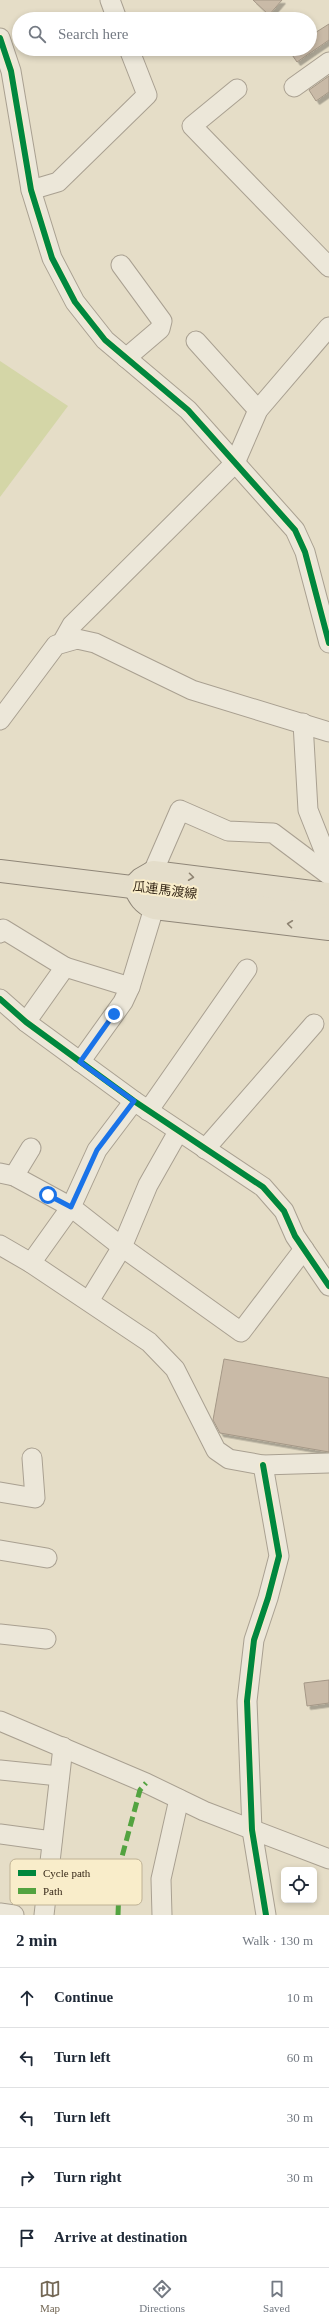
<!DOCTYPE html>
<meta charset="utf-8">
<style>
body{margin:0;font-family:"Times New Roman","Noto Sans JP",serif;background:#f2f2f3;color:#1f2937}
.controls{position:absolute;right:12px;bottom:12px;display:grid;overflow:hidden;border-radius:6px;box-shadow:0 2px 6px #0003}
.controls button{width:36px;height:36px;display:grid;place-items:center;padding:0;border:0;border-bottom:1px solid #e0e1e3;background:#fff;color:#1f2937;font:20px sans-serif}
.stop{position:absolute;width:12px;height:12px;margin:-9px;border:3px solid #1a73e8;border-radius:50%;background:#fff}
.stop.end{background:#1a73e8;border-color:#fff;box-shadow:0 1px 4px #0008}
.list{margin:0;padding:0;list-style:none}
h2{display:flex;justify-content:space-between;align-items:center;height:52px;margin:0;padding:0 16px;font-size:17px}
h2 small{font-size:13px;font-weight:400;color:#747a83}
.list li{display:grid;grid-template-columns:26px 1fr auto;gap:12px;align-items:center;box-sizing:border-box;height:60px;padding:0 16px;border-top:1px solid #e0e1e3}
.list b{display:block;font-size:15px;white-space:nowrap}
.list em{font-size:13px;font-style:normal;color:#747a83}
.icon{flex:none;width:22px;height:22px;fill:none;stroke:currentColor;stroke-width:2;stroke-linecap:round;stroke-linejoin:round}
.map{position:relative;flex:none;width:329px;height:1915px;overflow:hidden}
.search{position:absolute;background:#fff;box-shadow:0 2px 6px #0003;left:12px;right:12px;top:12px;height:44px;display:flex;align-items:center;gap:10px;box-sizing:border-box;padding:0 14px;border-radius:22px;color:#747a83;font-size:15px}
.sheet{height:352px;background:#fff}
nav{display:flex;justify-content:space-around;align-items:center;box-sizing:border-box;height:56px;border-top:1px solid #e0e1e3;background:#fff;font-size:11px;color:#747a83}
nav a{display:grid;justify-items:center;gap:2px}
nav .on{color:#746856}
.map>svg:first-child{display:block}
.green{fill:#d4d6a7}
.building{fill:#c9baa7;stroke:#a59887;filter:url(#shadow)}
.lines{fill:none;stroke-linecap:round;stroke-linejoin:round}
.minor-casing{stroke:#a9a091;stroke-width:21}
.major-casing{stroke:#8f8678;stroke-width:24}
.minor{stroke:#ece7d9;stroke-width:19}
.major{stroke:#e4ddca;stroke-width:22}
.quiet{stroke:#53a340;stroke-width:5;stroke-dasharray:10 5;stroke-linecap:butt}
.cycleway-casing{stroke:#f9edca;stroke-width:8}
.cycleway{stroke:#00873e;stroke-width:6}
.oneway{stroke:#8e8372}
.route{stroke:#1a73e8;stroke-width:5}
.labels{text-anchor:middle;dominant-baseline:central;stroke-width:4;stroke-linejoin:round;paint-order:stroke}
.street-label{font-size:13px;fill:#372919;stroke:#f9edca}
.key{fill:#f9edca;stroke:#bfb295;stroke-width:1}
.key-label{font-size:11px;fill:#372919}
</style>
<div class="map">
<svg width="329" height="1915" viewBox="0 0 329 1915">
<defs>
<filter id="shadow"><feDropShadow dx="3.5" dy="3.5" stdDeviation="0" flood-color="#0004"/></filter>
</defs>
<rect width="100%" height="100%" fill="#e5ddc7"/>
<path class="green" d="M0,361L68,406L0,497Z"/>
<g class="building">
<path d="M253,0H282L269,15Z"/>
<path d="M329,24V40L297,62L288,49H310V36Z"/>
<path d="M329,76V92L316,101L309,90Z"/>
<path d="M224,1359L329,1378V1452L220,1433L213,1420Z"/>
<path d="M329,1680V1703L307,1706L304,1683Z"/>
</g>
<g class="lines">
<defs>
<g id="minor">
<path d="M110,0L117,19"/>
<path d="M0,38L11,71L31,190L52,258L75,302L105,340L188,410L295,530L305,552L329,643"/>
<path d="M294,87L329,62"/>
<path d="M237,89L192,126L329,267"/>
<path d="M31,190L58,182L147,95L129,49"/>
<path d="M121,265L162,321L160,329L126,358"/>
<path d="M196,341L258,410"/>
<path d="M63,641L72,625L235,463L258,410L329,327"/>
<path d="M0,720L56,645L77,639L95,643L192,690L329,732"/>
<path d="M303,723L308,810L329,863"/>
<path d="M153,872L180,810L228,831L273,833L329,875"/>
<path d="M0,933L3,929L65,967L26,1022"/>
<path d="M65,967L130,987"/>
<path d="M0,999L26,1022L134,1101L263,1187L284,1211L295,1236L329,1286"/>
<path d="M80,1062L123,1002L130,987L154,908"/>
<path d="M134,1101L97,1150L71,1207L122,1247L241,1332L304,1249"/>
<path d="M148,1111L247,969"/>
<path d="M205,1149L314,1024"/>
<path d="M0,1173L14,1176L71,1207L31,1263"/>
<path d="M14,1176L31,1148"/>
<path d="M0,1245L31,1263L149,1342L175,1369L216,1450L229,1459L263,1465L329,1463"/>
<path d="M89,1301L122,1247L148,1185L178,1132"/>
<path d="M263,1465L279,1556L268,1598L254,1640L247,1701L252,1830L266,1915"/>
<path d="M0,1492L35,1498L32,1458"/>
<path d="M0,1550L47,1558"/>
<path d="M0,1634L46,1639"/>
<path d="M0,1721L146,1783L204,1811L329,1859"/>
<path d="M0,1770L59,1776"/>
<path d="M0,1834L52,1841"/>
<path d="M0,1913L14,1915"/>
<path d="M44,1915L63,1747"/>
<path d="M162,1915L161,1879L179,1799"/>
</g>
<g id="major">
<path d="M0,871L329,911"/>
<path d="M134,886C139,897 143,904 154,908L329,929"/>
<path d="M134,886L141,879L153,872L329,894"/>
</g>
</defs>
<use href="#minor" class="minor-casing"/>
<use href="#major" class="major-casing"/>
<use href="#minor" class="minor"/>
<use href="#major" class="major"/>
<path class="quiet" d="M118,1915L120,1864L140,1790L146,1783"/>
<defs>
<g id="cycleway">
<path d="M0,38L11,71L31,190L52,258L75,302L105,340L188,410L295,530L305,552L329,643"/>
<path d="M0,999L26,1022L134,1101L263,1187L284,1211L295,1236L329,1286"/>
<path d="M263,1465L279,1556L268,1598L254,1640L247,1701L252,1830L266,1915"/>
</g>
</defs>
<use href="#cycleway" class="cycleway-casing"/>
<use href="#cycleway" class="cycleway"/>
</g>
<defs><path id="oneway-chevron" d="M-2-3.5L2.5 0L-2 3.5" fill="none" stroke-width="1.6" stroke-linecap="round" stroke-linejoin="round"/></defs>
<g class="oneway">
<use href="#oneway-chevron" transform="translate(191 877) rotate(7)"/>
<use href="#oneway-chevron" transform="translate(290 924) rotate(-173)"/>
</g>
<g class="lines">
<path class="route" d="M48,1195L71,1207L97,1150L134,1101L80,1062L114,1014"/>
</g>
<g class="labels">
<g class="street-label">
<text transform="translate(165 890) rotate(7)">瓜連馬渡線</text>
</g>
</g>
<rect x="10" y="1859" width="132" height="46" rx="6" class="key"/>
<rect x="18" y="1870" width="18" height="6" fill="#00873e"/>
<rect x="18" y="1888" width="18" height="6" fill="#53a340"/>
<g class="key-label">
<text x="43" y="1877">Cycle path</text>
<text x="43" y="1895">Path</text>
</g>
</svg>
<div class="controls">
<button><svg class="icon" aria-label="locate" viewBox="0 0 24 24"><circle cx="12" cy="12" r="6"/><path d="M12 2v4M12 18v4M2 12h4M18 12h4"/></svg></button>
</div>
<div class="stop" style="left:48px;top:1195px"></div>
<div class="stop end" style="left:114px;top:1014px"></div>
<div class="search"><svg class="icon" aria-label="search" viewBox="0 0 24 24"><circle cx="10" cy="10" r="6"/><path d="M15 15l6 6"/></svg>Search here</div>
</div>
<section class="sheet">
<h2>2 min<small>Walk · 130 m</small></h2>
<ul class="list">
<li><svg class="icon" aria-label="ahead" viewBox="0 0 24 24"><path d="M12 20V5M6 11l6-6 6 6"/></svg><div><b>Continue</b></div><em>10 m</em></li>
<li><svg class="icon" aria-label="left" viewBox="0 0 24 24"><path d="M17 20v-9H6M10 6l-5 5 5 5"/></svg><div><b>Turn left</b></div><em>60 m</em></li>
<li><svg class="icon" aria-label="left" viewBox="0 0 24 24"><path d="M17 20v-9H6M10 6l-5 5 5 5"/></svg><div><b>Turn left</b></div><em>30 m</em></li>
<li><svg class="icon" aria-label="right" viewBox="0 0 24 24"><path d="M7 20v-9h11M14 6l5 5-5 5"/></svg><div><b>Turn right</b></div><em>30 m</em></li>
<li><svg class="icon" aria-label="arrive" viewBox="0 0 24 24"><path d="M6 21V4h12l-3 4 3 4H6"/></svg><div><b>Arrive at destination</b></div></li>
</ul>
</section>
<nav>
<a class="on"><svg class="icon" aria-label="map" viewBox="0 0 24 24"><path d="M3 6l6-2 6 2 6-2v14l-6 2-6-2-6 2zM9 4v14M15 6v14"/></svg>Map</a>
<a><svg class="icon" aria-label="directions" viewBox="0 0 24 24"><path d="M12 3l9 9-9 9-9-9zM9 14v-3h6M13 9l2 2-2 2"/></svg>Directions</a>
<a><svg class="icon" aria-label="saved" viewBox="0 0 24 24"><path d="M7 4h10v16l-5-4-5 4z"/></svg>Saved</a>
</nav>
